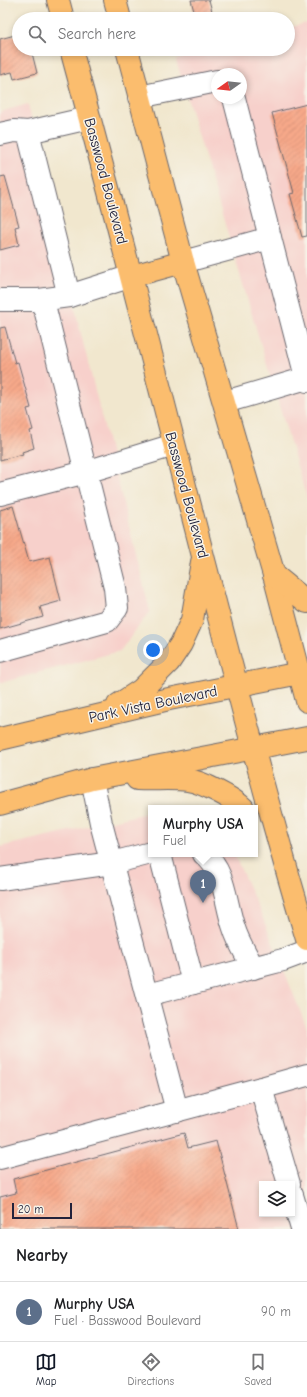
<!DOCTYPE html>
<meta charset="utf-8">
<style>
body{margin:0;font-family:"Comic Neue",sans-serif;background:#f6f6f6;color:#202124}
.controls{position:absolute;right:12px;bottom:12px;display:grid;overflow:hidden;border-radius:0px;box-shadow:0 2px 6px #0003}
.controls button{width:36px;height:36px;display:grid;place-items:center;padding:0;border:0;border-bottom:1px solid #e0e0e0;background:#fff;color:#202124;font:20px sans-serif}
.compass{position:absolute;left:211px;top:68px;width:36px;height:36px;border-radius:50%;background:#fff;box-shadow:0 2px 6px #0003;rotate:255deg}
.scale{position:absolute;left:12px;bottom:10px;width:60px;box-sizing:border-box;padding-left:4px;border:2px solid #22223b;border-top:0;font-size:11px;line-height:14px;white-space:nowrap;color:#22223b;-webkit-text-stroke:3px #f7f3e8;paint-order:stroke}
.you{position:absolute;left:153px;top:650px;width:14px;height:14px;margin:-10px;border:3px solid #fff;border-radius:50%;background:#1a73e8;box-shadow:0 0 0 6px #1a73e833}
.badge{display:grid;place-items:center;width:26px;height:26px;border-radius:50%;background:#111827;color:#fff;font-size:13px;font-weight:700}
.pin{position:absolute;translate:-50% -33px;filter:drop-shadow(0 1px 2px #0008)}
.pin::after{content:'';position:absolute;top:21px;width:14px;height:12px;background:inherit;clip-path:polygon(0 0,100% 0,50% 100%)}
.popup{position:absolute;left:148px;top:805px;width:110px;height:52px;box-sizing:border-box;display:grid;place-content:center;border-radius:0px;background:#fff;filter:drop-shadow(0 1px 3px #0005);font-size:13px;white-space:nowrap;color:#757577}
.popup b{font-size:15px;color:#202124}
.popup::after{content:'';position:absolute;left:50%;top:100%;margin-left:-8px;border:8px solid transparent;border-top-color:#fff}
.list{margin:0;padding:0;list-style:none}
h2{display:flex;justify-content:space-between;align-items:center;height:52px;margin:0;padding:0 16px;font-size:17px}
h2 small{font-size:13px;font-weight:400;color:#757577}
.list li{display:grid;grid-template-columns:26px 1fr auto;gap:12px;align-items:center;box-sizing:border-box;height:60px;padding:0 16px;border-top:1px solid #e0e0e0}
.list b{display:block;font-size:15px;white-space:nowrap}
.list p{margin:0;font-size:13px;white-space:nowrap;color:#757577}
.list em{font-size:13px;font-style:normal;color:#757577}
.icon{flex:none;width:22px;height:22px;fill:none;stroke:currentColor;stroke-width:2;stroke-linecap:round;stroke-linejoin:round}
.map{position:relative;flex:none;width:307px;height:1229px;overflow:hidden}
.search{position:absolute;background:#fff;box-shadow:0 2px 6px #0003;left:12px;right:12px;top:12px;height:44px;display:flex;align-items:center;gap:10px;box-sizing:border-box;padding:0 14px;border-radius:22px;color:#757577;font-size:15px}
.sheet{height:112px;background:#fff}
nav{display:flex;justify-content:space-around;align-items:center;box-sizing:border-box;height:56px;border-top:1px solid #e0e0e0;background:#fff;font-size:11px;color:#757577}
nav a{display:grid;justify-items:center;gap:2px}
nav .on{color:#111827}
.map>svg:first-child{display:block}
.built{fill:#f7d0cb;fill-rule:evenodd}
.building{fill:url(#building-hatch)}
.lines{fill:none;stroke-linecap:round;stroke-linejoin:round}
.minor-casing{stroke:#6a676e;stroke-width:24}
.major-casing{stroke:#6a676e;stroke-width:24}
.minor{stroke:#fff;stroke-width:22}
.major{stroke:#fbbd6e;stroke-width:22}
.labels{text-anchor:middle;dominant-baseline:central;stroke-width:3;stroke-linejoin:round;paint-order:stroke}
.street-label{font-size:15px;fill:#22223b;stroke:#f7f3e8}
</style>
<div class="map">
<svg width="307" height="1229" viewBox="0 0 307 1229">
<defs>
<pattern id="building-hatch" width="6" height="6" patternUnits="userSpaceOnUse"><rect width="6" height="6" fill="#f7a889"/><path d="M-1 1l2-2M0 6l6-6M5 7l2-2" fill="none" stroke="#d39077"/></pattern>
</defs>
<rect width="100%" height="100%" fill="#f7f3e8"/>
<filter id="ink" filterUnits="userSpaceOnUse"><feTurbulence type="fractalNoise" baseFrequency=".025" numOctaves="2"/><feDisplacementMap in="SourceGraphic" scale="8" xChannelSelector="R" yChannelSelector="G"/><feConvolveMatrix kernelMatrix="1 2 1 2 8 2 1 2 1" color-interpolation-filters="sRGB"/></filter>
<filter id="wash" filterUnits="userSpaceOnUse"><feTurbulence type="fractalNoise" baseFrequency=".012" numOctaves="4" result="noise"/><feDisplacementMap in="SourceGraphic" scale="16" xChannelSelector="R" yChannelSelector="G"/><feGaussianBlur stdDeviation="0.9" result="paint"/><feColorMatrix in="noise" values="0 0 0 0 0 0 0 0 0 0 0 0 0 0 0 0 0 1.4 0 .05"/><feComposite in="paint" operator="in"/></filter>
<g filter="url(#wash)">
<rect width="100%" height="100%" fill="#f1e7ce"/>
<g class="built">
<path d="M307,23V499L176,60L215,49H288V28ZM217,74H241V98H217Z"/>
<path d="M28,104L80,330L150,611L120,651L0,683V112Z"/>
<path d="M151,812V854H234L262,916L307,1028V1229H0V847ZM262,1184H292V1214H262Z"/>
</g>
<g id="blocks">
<g class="building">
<path d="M191,0H209L213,15L196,19Z"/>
<path d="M15,35L16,38H19V49H31L37,73L14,79L12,72L0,75V39Z"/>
<path d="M307,104V236L302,237L290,194L294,193L272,113Z"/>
<path d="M5,176L19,226L15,227L19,245L0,250V177Z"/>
<path d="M5,327L15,363L18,362L31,408L27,409L33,430L30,431L34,448L22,452L23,454L0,460V328Z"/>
<path d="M13,506L29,562L50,557L61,601L40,607L43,617L0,629V510Z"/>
<path d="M184,1133L188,1148L216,1141L239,1229H0V1197L16,1193L13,1179Z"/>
</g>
</g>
</g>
<g filter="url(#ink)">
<use href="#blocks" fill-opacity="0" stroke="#6a676e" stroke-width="1"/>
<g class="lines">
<defs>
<g id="minor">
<path d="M139,97L217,81"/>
<path d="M234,98L307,381"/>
<path d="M0,134L14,131L28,132"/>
<path d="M183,262L270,238"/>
<path d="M69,296L28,132L89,118"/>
<path d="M0,300H39L69,296L132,276"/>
<path d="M225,402L307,378"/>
<path d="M0,494L86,472L174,445"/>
<path d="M0,651L107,621L117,608L115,588L45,309L39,300"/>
<path d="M92,779L101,823L177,1111"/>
<path d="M160,854L193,983"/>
<path d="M204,854C226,872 225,903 234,928C238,942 247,955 253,968"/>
<path d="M0,879L112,863L151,853"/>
<path d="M147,995L283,960L307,951"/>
<path d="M261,1088L289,1184"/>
<path d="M0,1158L261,1088L307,1075"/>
<path d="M292,1195L302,1229"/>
</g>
<g id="major">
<path d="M58,0L63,19"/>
<path d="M115,0L120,19"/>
<path d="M71,49C117,219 160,389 204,560C237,687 269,813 307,939"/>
<path d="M127,49L183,262L274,575L307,701"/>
<path d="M132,276L183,262"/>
<path d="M274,575L307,602"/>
<path d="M118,705L141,690L169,662L181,644L192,620L202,562"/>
<path d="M0,739L169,699L300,673"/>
<path d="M137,779C154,780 171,778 188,780C202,782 233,798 243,808"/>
<path d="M0,804L92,779L307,738"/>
</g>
</defs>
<use href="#minor" class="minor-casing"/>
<use href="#major" class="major-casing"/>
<use href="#minor" class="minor"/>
<use href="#major" class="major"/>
</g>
</g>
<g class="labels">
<g class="street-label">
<text transform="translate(106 181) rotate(75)">Basswood Boulevard</text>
<text transform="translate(187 495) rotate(75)">Basswood Boulevard</text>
<text transform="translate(153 704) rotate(-12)">Park Vista Boulevard</text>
</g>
</g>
</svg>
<div class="controls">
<button><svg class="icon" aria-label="layers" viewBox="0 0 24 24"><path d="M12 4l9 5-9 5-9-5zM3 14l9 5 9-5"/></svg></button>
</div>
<svg class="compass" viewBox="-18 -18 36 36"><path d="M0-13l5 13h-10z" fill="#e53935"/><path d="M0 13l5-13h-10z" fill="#757577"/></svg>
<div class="scale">20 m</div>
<div class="you"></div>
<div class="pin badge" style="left:203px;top:903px;background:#5c6f8a">1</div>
<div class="popup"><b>Murphy USA</b>Fuel</div>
<div class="search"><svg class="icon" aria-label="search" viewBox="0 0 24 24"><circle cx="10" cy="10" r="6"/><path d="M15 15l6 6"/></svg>Search here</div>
</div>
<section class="sheet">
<h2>Nearby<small></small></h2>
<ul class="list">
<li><span class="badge" style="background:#5c6f8a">1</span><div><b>Murphy USA</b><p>Fuel · Basswood Boulevard</p></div><em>90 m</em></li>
</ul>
</section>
<nav>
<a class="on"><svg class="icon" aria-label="map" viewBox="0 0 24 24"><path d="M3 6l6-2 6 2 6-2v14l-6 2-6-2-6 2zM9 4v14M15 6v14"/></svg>Map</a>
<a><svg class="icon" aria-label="directions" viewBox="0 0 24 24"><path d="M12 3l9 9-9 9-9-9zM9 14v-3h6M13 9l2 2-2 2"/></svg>Directions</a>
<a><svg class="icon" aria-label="saved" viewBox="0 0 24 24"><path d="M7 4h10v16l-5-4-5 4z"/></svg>Saved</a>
</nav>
